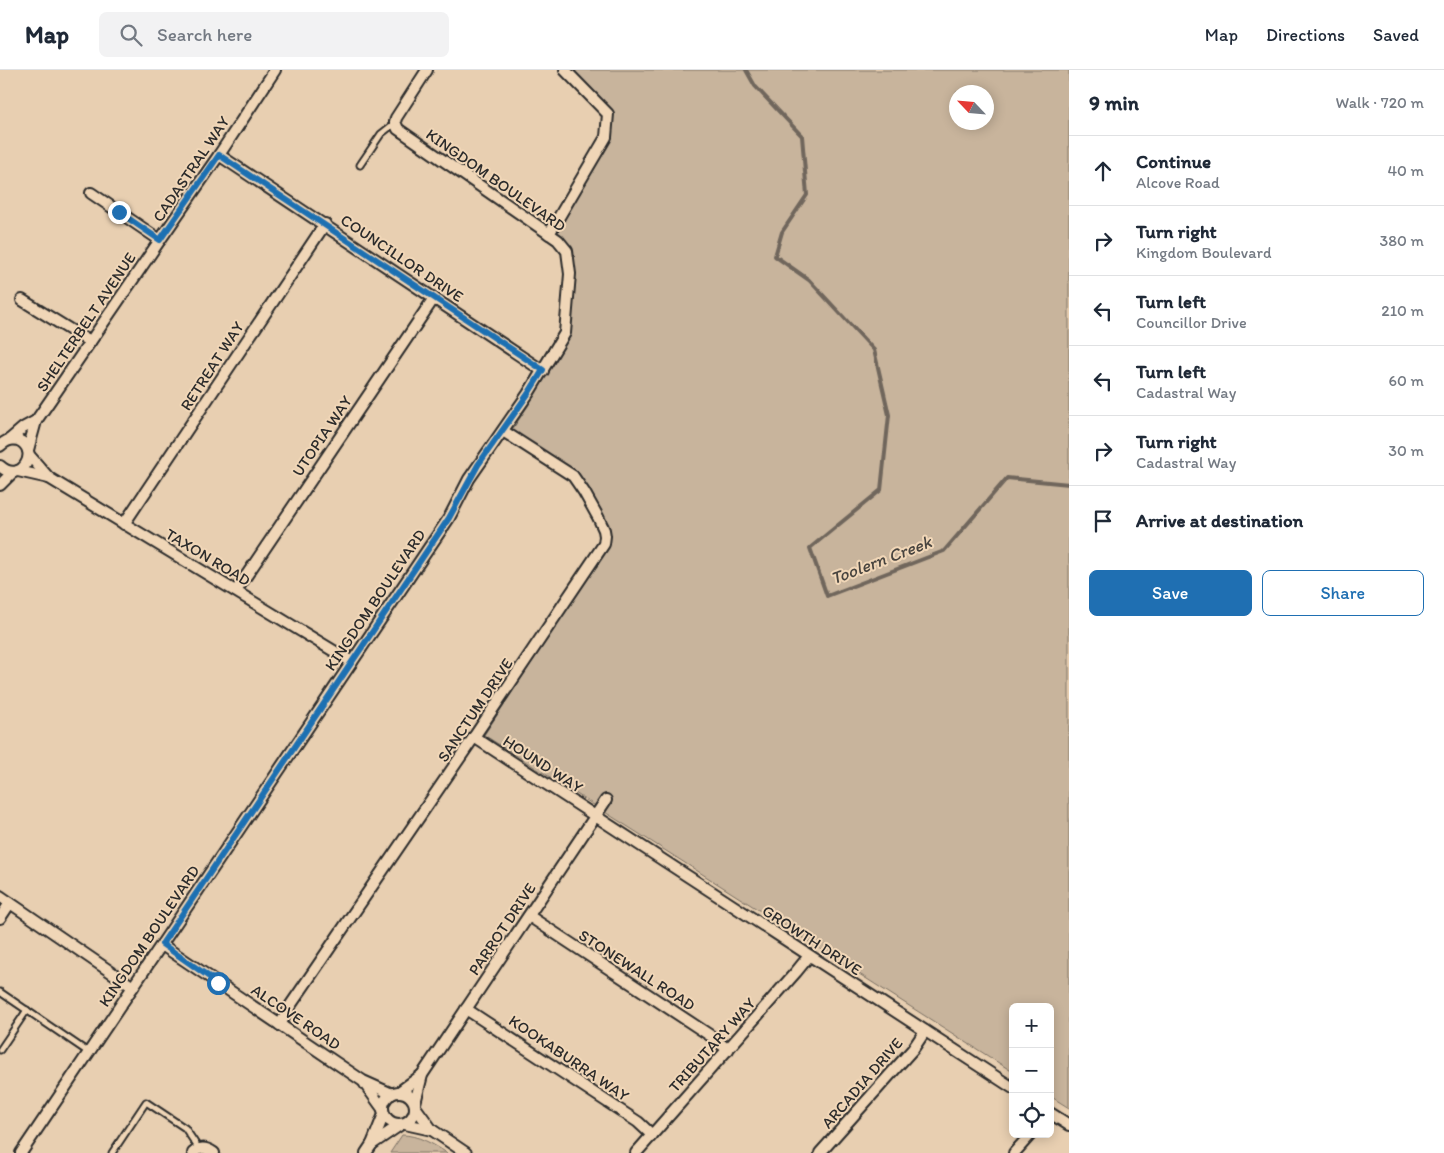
<!DOCTYPE html>
<meta charset="utf-8">
<style>
body{margin:0;font-family:Itim,sans-serif;background:#f2f2f3;color:#1f2937}
.controls{position:absolute;right:15px;bottom:15px;display:grid;overflow:hidden;border-radius:8px;box-shadow:0 2px 12px #0003}
.controls button{width:45px;height:45px;display:grid;place-items:center;padding:0;border:0;border-bottom:1px solid #e0e1e3;background:#fff;color:#1f2937;font:25px sans-serif}
.compass{position:absolute;left:949px;top:15px;width:45px;height:45px;border-radius:50%;background:#fff;box-shadow:0 2px 12px #0003;rotate:296deg}
.stop{position:absolute;width:15px;height:15px;margin:-11px;border:4px solid #1f6fb2;border-radius:50%;background:#fff}
.stop.end{background:#1f6fb2;border-color:#fff;box-shadow:0 1px 5px #0008}
.list{margin:0;padding:0;list-style:none}
h2{display:flex;justify-content:space-between;align-items:center;height:65px;margin:0;padding:0 20px;font-size:21px}
h2 small{font-size:16px;font-weight:400;color:#747a83}
.list li{display:grid;grid-template-columns:32px 1fr auto;gap:15px;align-items:center;box-sizing:border-box;height:70px;padding:0 20px;border-top:1px solid #e0e1e3}
.list b{display:block;font-size:19px;white-space:nowrap}
.list p{margin:0;font-size:16px;white-space:nowrap;color:#747a83}
.list em{font-size:16px;font-style:normal;color:#747a83}
.actions{display:flex;gap:10px;padding:15px 20px}
.actions a{flex:1;padding:11px 0;border:1px solid #1f6fb2;border-radius:8px;text-align:center;font-size:18px;color:#1f6fb2}
.actions .main{background:#1f6fb2;color:#fff}
.icon{flex:none;width:28px;height:28px;fill:none;stroke:currentColor;stroke-width:2;stroke-linecap:round;stroke-linejoin:round}
.map{position:relative;flex:none;width:1069px;height:1083px;overflow:hidden}
header{display:flex;align-items:center;gap:30px;box-sizing:border-box;height:70px;padding:0 25px;background:#fff;border-bottom:1px solid #e0e1e3}
header strong{font-size:24px}
nav{display:flex;gap:28px;margin-inline-start:auto;font-size:18px}
.search{width:350px;height:45px;background:#f2f2f3;display:flex;align-items:center;gap:12px;box-sizing:border-box;padding:0 18px;border-radius:8px;color:#747a83;font-size:19px}
main{display:flex}
aside{flex:1;background:#fff}
.map>svg:first-child{display:block}
.green{fill:#c8b49c;stroke:#7a7064;fill-rule:evenodd}
.lines{fill:none;stroke-linecap:round;stroke-linejoin:round}
.stream{stroke:#6f665c;stroke-width:4}
.service-casing{stroke:#2b2b2b;stroke-width:9}
.minor-casing{stroke:#2b2b2b;stroke-width:14}
.service{stroke:#f0d6b7;stroke-width:5}
.minor{stroke:#f0d6b7;stroke-width:10}
.route{stroke:#1f6fb2;stroke-width:6}
.labels{text-anchor:middle;dominant-baseline:central;stroke-width:4;stroke-linejoin:round;paint-order:stroke}
.street-label{font-size:16px;fill:#2b2b2b;stroke:#f0d6b7}
.water-label{font-size:18px;font-style:italic;fill:#48443f;stroke:#f0d6b7}
</style>
<header>
<strong>Map</strong>
<div class="search"><svg class="icon" aria-label="search" viewBox="0 0 24 24"><circle cx="10" cy="10" r="6"/><path d="M15 15l6 6"/></svg>Search here</div>
<nav><a>Map</a><a>Directions</a><a>Saved</a></nav>
</header>
<main>
<div class="map">
<svg width="1069" height="1083" viewBox="0 0 1069 1083">
<rect width="100%" height="100%" fill="#e8cfb1"/>
<filter id="ink" filterUnits="userSpaceOnUse"><feTurbulence type="fractalNoise" baseFrequency=".02" numOctaves="2"/><feDisplacementMap in="SourceGraphic" scale="10" xChannelSelector="R" yChannelSelector="G"/><feConvolveMatrix kernelMatrix="1 2 1 2 8 2 1 2 1" color-interpolation-filters="sRGB"/></filter>
<g filter="url(#ink)">
<g class="green">
<path d="M571,0H1069V1038L1050,1026V937H1013V1002L484,665L608,477L609,454L576,407L510,363L528,336L568,263L574,204L553,163L610,68L612,42ZM956,22H986V52H956Z"/>
<path d="M402,1065C418,1065 433,1074 447,1083H390Z"/>
</g>
<g class="lines">
<path class="stream" d="M746,0L755,16L802,66L807,125L782,162L775,186L809,210L874,280L889,345L881,420L810,478L827,526L944,481L1007,408L1069,414"/>
<defs>
<g id="service">
<path d="M360,95L381,64L395,53"/>
<path d="M0,922L88,982"/>
<path d="M0,980L27,940"/>
<path d="M112,1083L146,1032L185,1058L199,1079"/>
</g>
<g id="minor">
<path d="M219,85L543,301"/>
<path d="M91,123L160,170L219,85L275,0"/>
<path d="M549,164L606,67L608,44L565,0"/>
<path d="M22,230L90,272"/>
<path d="M9,370L23,358L36,351"/>
<path d="M0,376C5,371 11,368 18,370C41,379 22,416 0,396"/>
<path d="M28,380L36,351L160,170"/>
<path d="M29,385L49,408L352,592"/>
<path d="M18,401L49,408"/>
<path d="M0,415L13,402"/>
<path d="M124,454L325,154"/>
<path d="M236,521L434,228"/>
<path d="M474,667L1013,1018"/>
<path d="M0,826L133,917"/>
<path d="M529,846L714,968L728,980"/>
<path d="M0,848L10,833"/>
<path d="M162,875L363,1011L392,1024"/>
<path d="M466,939L638,1052L652,1065"/>
<path d="M280,955L290,936L474,667L604,474L605,466L604,460L598,447L584,422L573,406L503,361"/>
<path d="M365,1014L383,1039"/>
<circle cx="399" cy="1038" r="16"/>
<path d="M399,1022L422,1005"/>
<path d="M415,1033L422,1005L606,730"/>
<path d="M416,1038L432,1060L466,1083"/>
<path d="M1050,1043L1069,1055"/>
<path d="M405,1054L432,1060"/>
<path d="M372,1074L400,1055"/>
<path d="M21,1083L449,448L469,409L528,324L565,263L570,204L567,181L558,170L398,59L395,52L396,48L427,0"/>
<path d="M193,1083C200,1076 207,1078 214,1083"/>
<path d="M366,1083L372,1074L384,1044"/>
<path d="M636,1083L796,902L809,886"/>
<path d="M820,1083L913,979L925,961"/>
<path d="M1014,1083L1031,1064"/>
</g>
</defs>
<use href="#service" class="service-casing"/>
<use href="#minor" class="minor-casing"/>
<use href="#service" class="service"/>
<use href="#minor" class="minor"/>
</g>
</g>
<g class="lines" filter="url(#ink)">
<path class="route" d="M119,142L160,170L219,85L543,300L528,324L478,395L449,448L162,874L218,913"/>
</g>
<g class="labels">
<g class="street-label">
<text transform="translate(191 99) rotate(-56)">CADASTRAL WAY</text>
<text transform="translate(496 110) rotate(35)">KINGDOM BOULEVARD</text>
<text transform="translate(402 188) rotate(34)">COUNCILLOR DRIVE</text>
<text transform="translate(86 252) rotate(-56)">SHELTERBELT AVENUE</text>
<text transform="translate(212 296) rotate(-57)">RETREAT WAY</text>
<text transform="translate(322 366) rotate(-56)">UTOPIA WAY</text>
<text transform="translate(208 487) rotate(31)">TAXON ROAD</text>
<text transform="translate(375 530) rotate(-56)">KINGDOM BOULEVARD</text>
<text transform="translate(475 640) rotate(-56)">SANCTUM DRIVE</text>
<text transform="translate(543 694) rotate(33)">HOUND WAY</text>
<text transform="translate(502 859) rotate(-56)">PARROT DRIVE</text>
<text transform="translate(149 866) rotate(-56)">KINGDOM BOULEVARD</text>
<text transform="translate(812 870) rotate(33)">GROWTH DRIVE</text>
<text transform="translate(637 900) rotate(33)">STONEWALL ROAD</text>
<text transform="translate(296 947) rotate(34)">ALCOVE ROAD</text>
<text transform="translate(712 975) rotate(-48)">TRIBUTARY WAY</text>
<text transform="translate(569 988) rotate(34)">KOOKABURRA WAY</text>
<text transform="translate(862 1013) rotate(-49)">ARCADIA DRIVE</text>
</g>
<g class="water-label">
<text transform="translate(881 490) rotate(-21)">Toolern Creek</text>
</g>
</g>
</svg>
<div class="controls">
<button>+</button>
<button>−</button>
<button><svg class="icon" aria-label="locate" viewBox="0 0 24 24"><circle cx="12" cy="12" r="6"/><path d="M12 2v4M12 18v4M2 12h4M18 12h4"/></svg></button>
</div>
<svg class="compass" viewBox="-18 -18 36 36"><path d="M0-13l5 13h-10z" fill="#e53935"/><path d="M0 13l5-13h-10z" fill="#747a83"/></svg>
<div class="stop" style="left:218px;top:913px"></div>
<div class="stop end" style="left:119px;top:142px"></div>
</div>
<aside>
<h2>9 min<small>Walk · 720 m</small></h2>
<ul class="list">
<li><svg class="icon" aria-label="ahead" viewBox="0 0 24 24"><path d="M12 20V5M6 11l6-6 6 6"/></svg><div><b>Continue</b><p>Alcove Road</p></div><em>40 m</em></li>
<li><svg class="icon" aria-label="right" viewBox="0 0 24 24"><path d="M7 20v-9h11M14 6l5 5-5 5"/></svg><div><b>Turn right</b><p>Kingdom Boulevard</p></div><em>380 m</em></li>
<li><svg class="icon" aria-label="left" viewBox="0 0 24 24"><path d="M17 20v-9H6M10 6l-5 5 5 5"/></svg><div><b>Turn left</b><p>Councillor Drive</p></div><em>210 m</em></li>
<li><svg class="icon" aria-label="left" viewBox="0 0 24 24"><path d="M17 20v-9H6M10 6l-5 5 5 5"/></svg><div><b>Turn left</b><p>Cadastral Way</p></div><em>60 m</em></li>
<li><svg class="icon" aria-label="right" viewBox="0 0 24 24"><path d="M7 20v-9h11M14 6l5 5-5 5"/></svg><div><b>Turn right</b><p>Cadastral Way</p></div><em>30 m</em></li>
<li><svg class="icon" aria-label="arrive" viewBox="0 0 24 24"><path d="M6 21V4h12l-3 4 3 4H6"/></svg><div><b>Arrive at destination</b></div></li>
</ul>
<div class="actions"><a class="main">Save</a><a>Share</a></div>
</aside>
</main>
